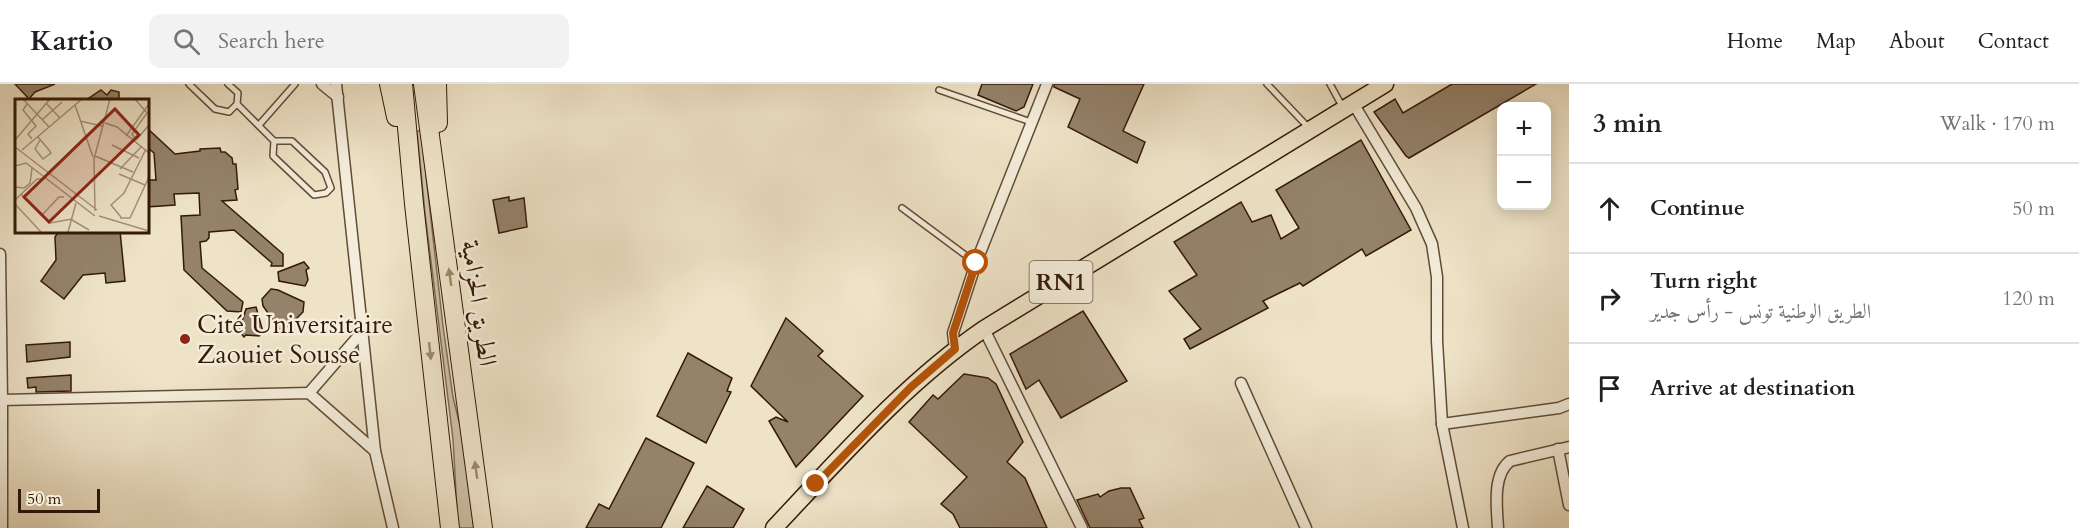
<!DOCTYPE html>
<meta charset="utf-8">
<style>
body{margin:0;font-family:Cardo,Amiri,serif;background:#f2f2f2;color:#202124}
.controls{position:absolute;right:18px;top:18px;display:grid;overflow:hidden;border-radius:12px;box-shadow:0 3px 15px #0003}
.controls button{width:54px;height:54px;display:grid;place-items:center;padding:0;border:0;border-bottom:2px solid #e0e0e0;background:#fff;color:#202124;font:30px sans-serif}
.scale{position:absolute;left:18px;bottom:15px;width:82px;box-sizing:border-box;padding-left:6px;border:3px solid #331907;border-top:0;font-size:16px;line-height:21px;white-space:nowrap;color:#331907;-webkit-text-stroke:4px #f4eddb;paint-order:stroke}
.stop{position:absolute;width:18px;height:18px;margin:-14px;border:4px solid #b45309;border-radius:50%;background:#fff}
.stop.end{background:#b45309;border-color:#fff;box-shadow:0 2px 6px #0008}
.list{margin:0;padding:0;list-style:none}
h2{display:flex;justify-content:space-between;align-items:center;height:78px;margin:0;padding:0 24px;font-size:26px}
h2 small{font-size:20px;font-weight:400;color:#757577}
.list li{display:grid;grid-template-columns:39px 1fr auto;gap:18px;align-items:center;box-sizing:border-box;height:90px;padding:0 24px;border-top:2px solid #e0e0e0}
.list b{display:block;font-size:22px;white-space:nowrap}
.list p{margin:0;font-size:20px;white-space:nowrap;color:#757577}
.list em{font-size:20px;font-style:normal;color:#757577}
.icon{flex:none;width:33px;height:33px;fill:none;stroke:currentColor;stroke-width:2;stroke-linecap:round;stroke-linejoin:round}
.map{position:relative;flex:none;width:1569px;height:444px;overflow:hidden}
header{display:flex;align-items:center;gap:36px;box-sizing:border-box;height:84px;padding:0 30px;background:#fff;border-bottom:2px solid #e0e0e0}
header strong{font-size:28px}
nav{display:flex;gap:33px;margin-inline-start:auto;font-size:21px}
.search{width:420px;height:54px;background:#f2f2f2;display:flex;align-items:center;gap:15px;box-sizing:border-box;padding:0 21px;border-radius:12px;color:#757577;font-size:22px}
main{display:flex}
aside{flex:1;background:#fff}
.map>svg:first-child{display:block}
.green{fill:#cec1a6;stroke:#806d56;stroke-width:1.5}
.building{fill:#94826b;stroke:#331907;stroke-width:1.5}
.lines{fill:none;stroke-linecap:round;stroke-linejoin:round}
.lane-casing{stroke:#624c37;stroke-width:8}
.street-casing{stroke:#624c37;stroke-width:13}
.primary-casing{stroke:#331907;stroke-width:19}
.highway-casing{stroke:#331907;stroke-width:20}
.lane{stroke:#f4eddb;stroke-width:5}
.street{stroke:#f4eddb;stroke-width:10}
.primary{stroke:#eee3c7;stroke-width:16}
.highway{stroke:#eee3c7;stroke-width:18}
.oneway{fill:#9a8871}
.route{stroke:#b45309;stroke-width:8}
.poi-dot{fill:#8f2418;stroke:#f4eddb;stroke-width:2}
.labels{text-anchor:middle;dominant-baseline:central;stroke-width:5;stroke-linejoin:round;paint-order:stroke}
.shield{fill:#f4eddb;stroke:#6d5947;stroke-width:1.5}
.shield-label{font-size:24px;font-weight:bold;fill:#331907}
.street-label{font-size:26px;fill:#331907;stroke:#f4eddb}
.poi-label{font-size:26px;fill:#331907;stroke:#f4eddb;text-anchor:start}
.inset-road{fill:none;stroke:#a3927a;stroke-width:1.5}
.view{fill:#8f2418;fill-opacity:0.15;stroke:#8f2418;stroke-width:3}
.inset-edge{fill:none;stroke:#331907;stroke-width:3}
</style>
<header>
<strong>Kartio</strong>
<div class="search"><svg class="icon" aria-label="search" viewBox="0 0 24 24"><circle cx="10" cy="10" r="6"/><path d="M15 15l6 6"/></svg>Search here</div>
<nav><a>Home</a><a>Map</a><a>About</a><a>Contact</a></nav>
</header>
<main>
<div class="map">
<svg width="1569" height="444" viewBox="0 0 1569 444">
<rect width="100%" height="100%" fill="#eee3c7"/>
<filter id="stains"><feTurbulence type="fractalNoise" baseFrequency=".00333" numOctaves="4"/><feColorMatrix values="0 0 0 0 .2 0 0 0 0 .09 0 0 0 0 .02 0 0 0 .5 -.17"/></filter>
<radialGradient id="worn" r=".72"><stop offset=".6" stop-color="#630" stop-opacity="0"/><stop offset="1" stop-color="#630" stop-opacity=".3"/></radialGradient>
<path class="green" d="M417,47H421L443,242L453,313L463,354L474,444H458L453,355L425,129Z"/>
<g class="building">
<path d="M15,0H55L35,8L29,15Z"/>
<path d="M982,0H1033L1024,23L1016,27L978,11Z"/>
<path d="M1054,0H1144L1123,47L1145,58L1137,79L1068,43L1080,15L1054,3Z"/>
<path d="M1452,0H1536L1409,74L1406,72L1374,28L1395,15L1403,29Z"/>
<path d="M101,6L107,11L111,6L119,8V16H86Z"/>
<path d="M147,44L175,70L200,67V65L220,64L221,68H225L232,74L233,80H236L238,105L235,106L237,116L222,117L283,170V182H271L272,179L234,146L209,148V154L206,157L200,158L202,184L243,218L241,228L227,227L184,186L181,132L200,131L199,109L174,110L175,121L147,123V99L150,96H156L154,69L147,63Z"/>
<path d="M1361,56L1411,146L1366,172L1362,165L1303,202L1300,199L1263,217L1268,224L1190,265L1184,255L1201,245L1169,207L1197,191L1174,158L1241,118L1252,138L1271,131L1281,155L1299,144L1276,106Z"/>
<path d="M509,113V117L524,114L527,143L499,149L493,116Z"/>
<path d="M59,147H120L125,197L106,199L105,189L83,191L64,215L41,197L56,176L55,153Z"/>
<path d="M304,178L309,184L306,186L308,196L305,202L279,197L278,188Z"/>
<path d="M271,205L278,206L304,218L303,228L289,242L279,245L263,222L262,215Z"/>
<path d="M256,223L263,248L259,252L246,251L244,253L239,247L246,225Z"/>
<path d="M1083,227L1127,297L1061,334L1039,296L1026,305L1010,270Z"/>
<path d="M786,234L823,267L818,272L863,312L796,383L769,337L776,333L788,338L751,302Z"/>
<path d="M70,258V273L27,278L26,261Z"/>
<path d="M688,269L732,294L727,307L731,308L706,359L657,332Z"/>
<path d="M964,290L988,294L996,300L1023,358L1007,378L1025,394L1047,444H960L953,430L941,420L967,393L909,338L933,311L938,315Z"/>
<path d="M71,291V307L36,308V303L28,304L27,294Z"/>
<path d="M646,354L694,379L661,444H586L599,420L609,425Z"/>
<path d="M707,402L744,425L733,444H683Z"/>
<path d="M1121,404H1130L1144,434L1139,436L1143,444H1090L1077,416L1098,410L1100,413L1109,407Z"/>
</g>
<g class="lines">
<defs>
<g id="lane">
<path d="M189,0L215,25L229,28L237,20L238,9L228,0"/>
<path d="M1267,0L1309,44"/>
<path d="M1330,0L1342,22"/>
<path d="M939,6L1031,38"/>
<path d="M237,20L274,57H292L325,88L331,104L326,109L314,111L273,72L274,57"/>
<path d="M259,41L295,0"/>
<path d="M902,124L976,179"/>
</g>
<g id="street">
<path d="M322,0L338,13"/>
<path d="M336,0L375,367L393,444"/>
<path d="M1353,19L1416,124L1432,160L1437,193V257L1442,340L1463,444"/>
<path d="M0,170L2,316L309,309L375,367"/>
<path d="M984,245L1082,444"/>
<path d="M955,265L953,249L976,179L1047,0"/>
<path d="M1241,299L1306,444"/>
<path d="M309,309L362,248"/>
<path d="M1442,340L1559,324L1569,320"/>
<path d="M1558,365L1569,421"/>
<path d="M2,444V316"/>
<path d="M1498,444C1497,424 1492,391 1510,377L1569,363"/>
</g>
<path id="primary" d="M774,444C840,374 905,299 984,245L1385,0"/>
<g id="highway">
<path d="M389,0L396,33"/>
<path d="M403,0L414,120L450,444"/>
<path d="M423,0L483,444"/>
<path d="M437,0L438,39"/>
</g>
</defs>
<use href="#lane" class="lane-casing"/>
<use href="#street" class="street-casing"/>
<use href="#primary" class="primary-casing"/>
<use href="#highway" class="highway-casing"/>
<use href="#lane" class="lane"/>
<use href="#street" class="street"/>
<use href="#primary" class="primary"/>
<use href="#highway" class="highway"/>
</g>
<defs><path id="oneway-solid" d="M-6-.8H1V-3.2L6.5 0L1 3.2V.8H-6Z" transform="scale(1.5)"/></defs>
<g class="oneway">
<use href="#oneway-solid" transform="translate(450 193) rotate(-98)"/>
<use href="#oneway-solid" transform="translate(430 267) rotate(84)"/>
<use href="#oneway-solid" transform="translate(476 386) rotate(-98)"/>
</g>
<g class="lines">
<path class="route" d="M816,400L911,303L955,265L953,249L976,179"/>
</g>
<circle class="poi-dot" cx="185" cy="255" r="6"/>
<g class="labels">
<rect class="shield" x="1029.5" y="177" width="63" height="42" rx="4.5"/>
<g class="shield-label">
<text x="1061" y="198">RN1</text>
</g>
<g class="street-label">
<text transform="translate(479 219) rotate(82)">الطريق الحزامية</text>
</g>
<g class="poi-label">
<text x="197" y="240">Cité Universitaire<tspan x="197" dy="30">Zaouiet Sousse</tspan></text>
</g>
</g>
<g transform="translate(15 15)">
<rect width="134" height="134" fill="#eee3c7"/>
<path class="inset-road" d="M8,0L34,28M120,0L132,14L117,35L121,41M31,4L45,19M12,5L8,11L21,27L13,35L17,40M60,6L78,58M27,21L47,3M65,22L87,27M90,24L102,28L134,54M111,37L134,5M23,38L34,51L36,54L28,60L20,50L25,41M0,41L35,0M121,41L134,26M97,46L124,59M0,48L82,111M7,51L67,0M80,57L118,73M0,67L11,64L80,117M105,70L127,47M104,75L130,86M0,88L9,89L15,84L17,69M6,95L27,116L44,98H49M0,101L22,80H29M0,105L26,133M80,112L79,60L95,0M27,116L35,124L57,120M84,117L134,132M106,118L96,106L109,94L131,50M105,119H115L134,78M57,121L74,131M53,133L61,104"/>
<path class="view" d="M100,10L124,36L34,123L9,98Z"/>
<rect width="134" height="134" class="inset-edge"/>
</g>
<rect width="100%" height="100%" filter="url(#stains)"/>
<rect width="100%" height="100%" fill="url(#worn)"/>
</svg>
<div class="controls">
<button>+</button>
<button>−</button>
</div>
<div class="scale">50 m</div>
<div class="stop" style="left:976px;top:179px"></div>
<div class="stop end" style="left:816px;top:400px"></div>
</div>
<aside>
<h2>3 min<small>Walk · 170 m</small></h2>
<ul class="list">
<li><svg class="icon" aria-label="ahead" viewBox="0 0 24 24"><path d="M12 20V5M6 11l6-6 6 6"/></svg><div><b>Continue</b></div><em>50 m</em></li>
<li><svg class="icon" aria-label="right" viewBox="0 0 24 24"><path d="M7 20v-9h11M14 6l5 5-5 5"/></svg><div><b>Turn right</b><p>الطريق الوطنية تونس - رأس جدير</p></div><em>120 m</em></li>
<li><svg class="icon" aria-label="arrive" viewBox="0 0 24 24"><path d="M6 21V4h12l-3 4 3 4H6"/></svg><div><b>Arrive at destination</b></div></li>
</ul>
</aside>
</main>
